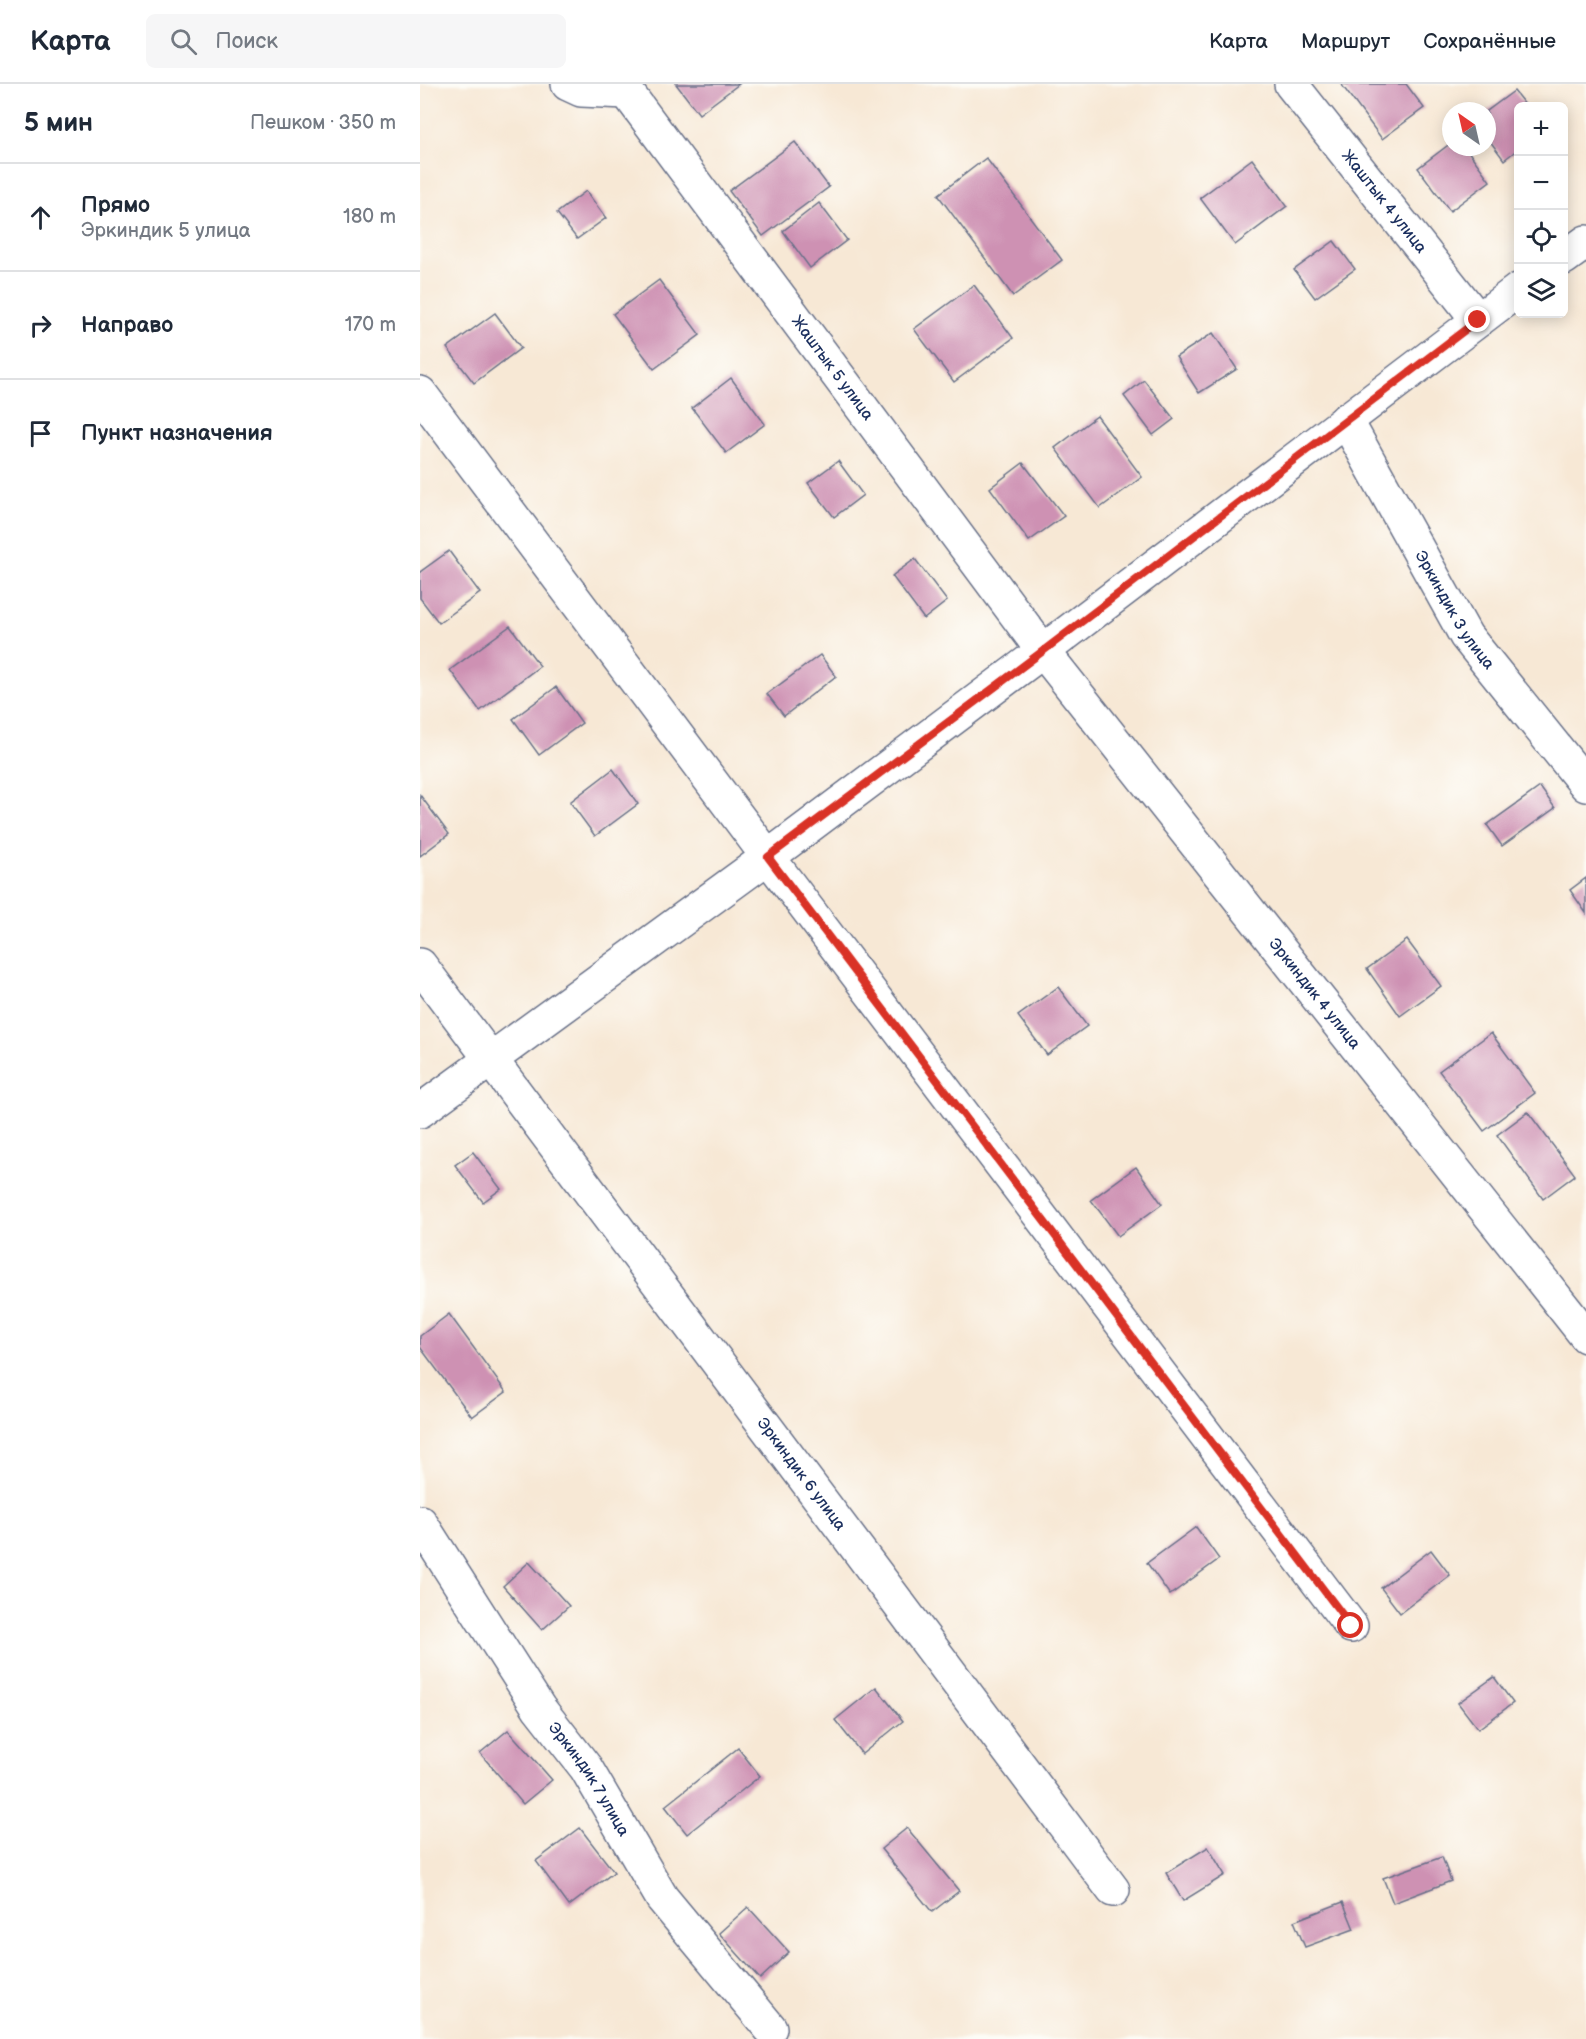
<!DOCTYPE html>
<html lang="ru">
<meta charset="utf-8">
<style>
body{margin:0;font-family:"Balsamiq Sans",sans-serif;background:#f6f6f7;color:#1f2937}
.controls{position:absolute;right:18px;top:18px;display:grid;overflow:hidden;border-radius:9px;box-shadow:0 3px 15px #0003}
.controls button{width:54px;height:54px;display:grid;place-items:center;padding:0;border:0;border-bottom:2px solid #e0e1e3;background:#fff;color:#1f2937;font:30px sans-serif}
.compass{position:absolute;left:1022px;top:18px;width:54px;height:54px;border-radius:50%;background:#fff;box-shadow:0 3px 15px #0003;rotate:326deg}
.stop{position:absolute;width:18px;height:18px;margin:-14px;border:4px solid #d93025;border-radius:50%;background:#fff}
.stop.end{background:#d93025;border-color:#fff;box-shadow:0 2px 6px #0008}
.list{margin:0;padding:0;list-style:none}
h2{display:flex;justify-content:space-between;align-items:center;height:78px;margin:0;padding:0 24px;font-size:26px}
h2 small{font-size:20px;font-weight:400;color:#747a83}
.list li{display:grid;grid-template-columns:39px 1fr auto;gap:18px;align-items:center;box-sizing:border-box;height:108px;padding:0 24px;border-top:2px solid #e0e1e3}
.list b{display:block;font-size:22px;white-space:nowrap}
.list p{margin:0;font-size:20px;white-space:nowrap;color:#747a83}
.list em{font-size:20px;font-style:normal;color:#747a83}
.icon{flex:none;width:33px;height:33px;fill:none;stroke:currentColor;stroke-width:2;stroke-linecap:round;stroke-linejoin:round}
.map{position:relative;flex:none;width:1166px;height:1955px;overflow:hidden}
header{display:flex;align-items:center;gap:36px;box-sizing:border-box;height:84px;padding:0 30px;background:#fff;border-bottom:2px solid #e0e1e3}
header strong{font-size:28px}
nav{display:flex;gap:33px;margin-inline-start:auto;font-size:21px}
.search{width:420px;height:54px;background:#f6f6f7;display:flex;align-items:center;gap:15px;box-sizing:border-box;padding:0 21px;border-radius:9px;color:#747a83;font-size:22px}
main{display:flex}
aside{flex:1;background:#fff}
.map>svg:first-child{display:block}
.building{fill:#ce91b3}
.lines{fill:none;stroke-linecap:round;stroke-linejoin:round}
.minor-casing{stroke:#687088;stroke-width:36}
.minor{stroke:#fff;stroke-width:33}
.route{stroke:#d93025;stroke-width:8}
.labels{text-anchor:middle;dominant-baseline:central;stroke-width:4.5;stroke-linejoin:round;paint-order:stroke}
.street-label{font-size:16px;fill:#1b2f5e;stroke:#fdfcf7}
</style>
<header>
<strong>Карта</strong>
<div class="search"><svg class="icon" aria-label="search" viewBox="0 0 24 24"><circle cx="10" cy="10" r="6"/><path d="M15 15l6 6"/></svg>Поиск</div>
<nav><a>Карта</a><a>Маршрут</a><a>Сохранённые</a></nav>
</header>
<main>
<aside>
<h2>5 мин<small>Пешком · 350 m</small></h2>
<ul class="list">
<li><svg class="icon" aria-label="ahead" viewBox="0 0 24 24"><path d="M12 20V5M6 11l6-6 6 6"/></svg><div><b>Прямо</b><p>Эркиндик 5 улица</p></div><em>180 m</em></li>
<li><svg class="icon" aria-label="right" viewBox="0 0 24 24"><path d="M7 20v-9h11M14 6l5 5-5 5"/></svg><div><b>Направо</b></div><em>170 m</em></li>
<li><svg class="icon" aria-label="arrive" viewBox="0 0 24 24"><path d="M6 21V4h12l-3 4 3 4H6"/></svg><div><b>Пункт назначения</b></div></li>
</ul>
</aside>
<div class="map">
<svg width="1166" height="1955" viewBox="0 0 1166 1955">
<rect width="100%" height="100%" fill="#fdfcf7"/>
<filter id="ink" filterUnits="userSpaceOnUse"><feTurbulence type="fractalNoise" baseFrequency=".0167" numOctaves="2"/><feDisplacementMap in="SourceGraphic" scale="12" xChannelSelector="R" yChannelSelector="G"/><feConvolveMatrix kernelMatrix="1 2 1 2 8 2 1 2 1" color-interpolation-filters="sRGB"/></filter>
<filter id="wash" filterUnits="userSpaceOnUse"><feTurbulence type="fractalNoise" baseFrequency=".008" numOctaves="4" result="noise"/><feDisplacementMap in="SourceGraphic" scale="24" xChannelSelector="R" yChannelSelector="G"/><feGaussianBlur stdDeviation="1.35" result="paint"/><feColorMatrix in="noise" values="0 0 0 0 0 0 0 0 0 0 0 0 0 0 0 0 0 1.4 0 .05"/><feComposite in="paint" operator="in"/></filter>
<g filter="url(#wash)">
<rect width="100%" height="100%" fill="#f7e8d5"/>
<g id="blocks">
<g class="building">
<path d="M256,0H319L279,30Z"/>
<path d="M921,0H986L1004,24L962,55Z"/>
<path d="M1094,7L1106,22H1098V65L1084,76L1067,53V27Z"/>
<path d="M375,58L409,103L343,152L309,107Z"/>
<path d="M1031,59V63H1045L1070,97L1030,127L998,84Z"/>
<path d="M566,74L642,176L593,212L518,111Z"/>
<path d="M832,75L867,122L815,161L780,114Z"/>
<path d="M166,107L186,134L157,155L137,129Z"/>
<path d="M399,119L427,156L390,184L363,147Z"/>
<path d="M914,157L935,185L895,214L874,186Z"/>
<path d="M239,196L280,251L234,285L193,230Z"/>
<path d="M554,201L593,254L534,298L494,245Z"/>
<path d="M75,229L101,264L54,299L27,264Z"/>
<path d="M793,249L817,285L779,309L756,273Z"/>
<path d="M311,294L345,340L306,369L272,324Z"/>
<path d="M724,296L754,335L733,351L704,312Z"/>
<path d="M677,332L722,393L680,424L635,364Z"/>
<path d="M418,377L443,411L414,433L388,399Z"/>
<path d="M603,379L644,432L609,457L570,404Z"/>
<path d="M29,467L60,509L19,539L0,514V488Z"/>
<path d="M495,475L527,517L504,535L472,492Z"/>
<path d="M90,542L120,582L60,627L30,586Z"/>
<path d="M400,571L416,592L364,632L347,610Z"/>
<path d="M136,603L162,639L119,671L93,635Z"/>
<path d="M193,685L218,720L175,752L150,718Z"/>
<path d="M1120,703L1135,724L1082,762L1067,741Z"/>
<path d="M0,711L29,750L0,772Z"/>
<path d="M1166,794V829L1150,806Z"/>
<path d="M987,856L1021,902L980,932L947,885Z"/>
<path d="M638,903L667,942L627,971L598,932Z"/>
<path d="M1071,949L1115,1009L1064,1047L1019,987Z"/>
<path d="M1108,1028L1155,1091L1123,1115L1077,1051Z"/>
<path d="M53,1068L81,1105L63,1118L35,1081Z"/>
<path d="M716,1083L742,1120L698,1152L671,1116Z"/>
<path d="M29,1230L86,1308L52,1333L0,1263V1252Z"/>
<path d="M776,1443L799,1475L750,1511L727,1479Z"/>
<path d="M1011,1466L1030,1491L980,1529L961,1504Z"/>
<path d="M109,1478L149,1522L122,1546L83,1502Z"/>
<path d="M1074,1593L1093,1619L1058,1645L1038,1619Z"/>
<path d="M456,1603L483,1637L442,1670L415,1636Z"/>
<path d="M88,1646L132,1696L103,1720L60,1669Z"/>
<path d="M318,1664L340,1692L267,1750L245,1722Z"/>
<path d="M160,1744L194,1788L149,1822L116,1777Z"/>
<path d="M487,1744L539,1807L512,1828L461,1765Z"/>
<path d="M788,1763L805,1791L763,1817L746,1789Z"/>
<path d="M1022,1773L1031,1797L973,1819L963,1794Z"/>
<path d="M923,1818L934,1845L885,1863L874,1837Z"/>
<path d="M328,1823L369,1868L340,1895L299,1849Z"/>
</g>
</g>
</g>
<g filter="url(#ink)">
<use href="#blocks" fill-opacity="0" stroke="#687088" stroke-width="1.5"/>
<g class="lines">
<defs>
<g id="minor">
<path d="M148,0L161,6L207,8"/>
<path id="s1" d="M201,0L623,567L1166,1252"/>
<path id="s2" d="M871,0L1058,236"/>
<path d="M1144,174L1166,158"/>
<path d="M0,309L348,773L931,1542"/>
<path id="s3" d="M926,336L1046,552L1166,701"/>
<path id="s4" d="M0,881L693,1806"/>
<path d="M0,1027L348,773L623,567L1098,206"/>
<path id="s5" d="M0,1438L119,1624L166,1684L242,1814L350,1944"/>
</g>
</defs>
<use href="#minor" class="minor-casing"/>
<use href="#minor" class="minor"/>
</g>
</g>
<g class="lines" filter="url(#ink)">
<path class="route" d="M931,1542L348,773L623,567L1058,236"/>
</g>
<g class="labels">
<g class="street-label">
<text stroke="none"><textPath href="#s2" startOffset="150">Жаштык 4 улица</textPath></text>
<text stroke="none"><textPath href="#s1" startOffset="354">Жаштык 5 улица</textPath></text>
<text stroke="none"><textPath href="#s3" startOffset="219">Эркиндик 3 улица</textPath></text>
<text stroke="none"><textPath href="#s1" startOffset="1144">Эркиндик 4 улица</textPath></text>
<text stroke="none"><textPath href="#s4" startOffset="636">Эркиндик 6 улица</textPath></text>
<text stroke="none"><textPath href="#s5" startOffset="308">Эркиндик 7 улица</textPath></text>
</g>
</g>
</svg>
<div class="controls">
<button>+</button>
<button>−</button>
<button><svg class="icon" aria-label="locate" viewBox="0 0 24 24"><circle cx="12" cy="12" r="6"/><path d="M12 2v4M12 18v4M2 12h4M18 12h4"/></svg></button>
<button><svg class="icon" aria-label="layers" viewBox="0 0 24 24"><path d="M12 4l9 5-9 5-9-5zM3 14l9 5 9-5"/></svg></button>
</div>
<svg class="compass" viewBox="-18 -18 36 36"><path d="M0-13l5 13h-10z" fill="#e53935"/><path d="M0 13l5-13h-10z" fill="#747a83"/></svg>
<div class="stop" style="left:931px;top:1542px"></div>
<div class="stop end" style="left:1058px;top:236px"></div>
</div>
</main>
